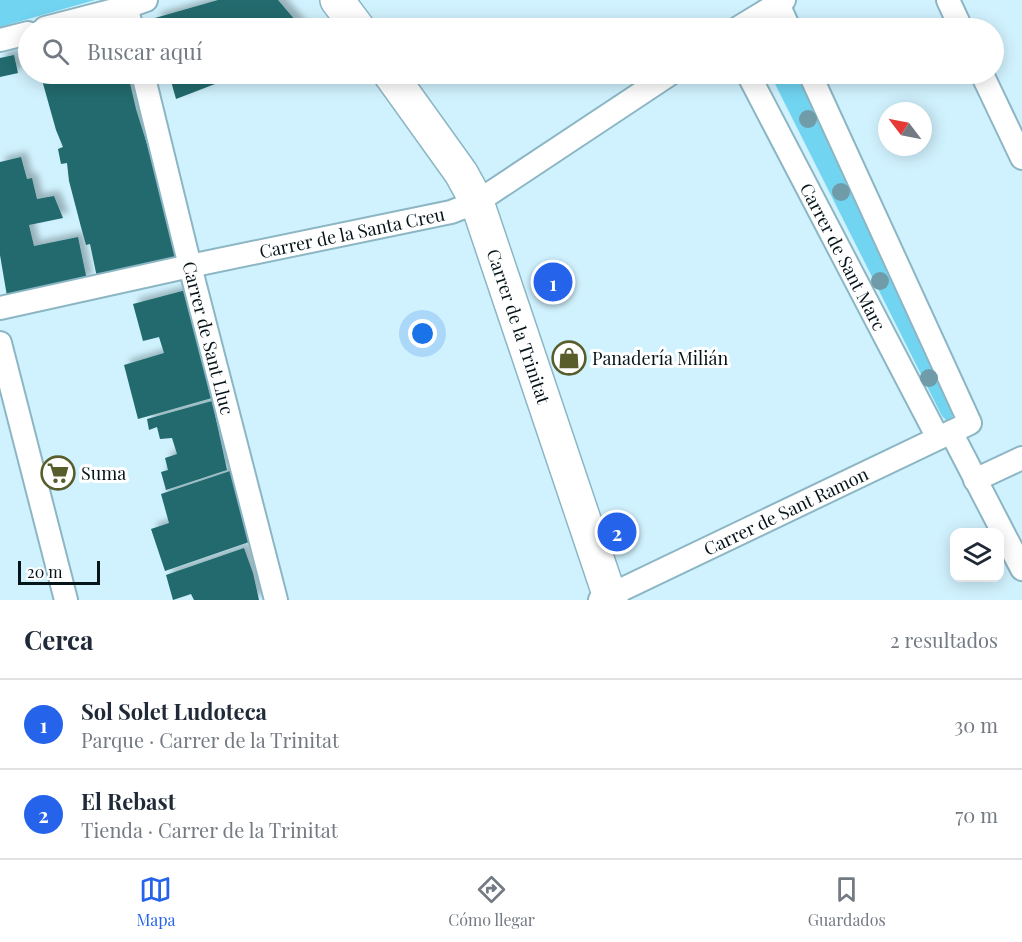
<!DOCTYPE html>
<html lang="es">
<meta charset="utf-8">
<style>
body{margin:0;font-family:"Playfair Display",serif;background:#f2f2f3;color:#1f2937}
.controls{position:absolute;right:18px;bottom:18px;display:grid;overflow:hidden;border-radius:12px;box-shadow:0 3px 15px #0003}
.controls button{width:54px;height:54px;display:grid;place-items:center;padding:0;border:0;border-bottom:2px solid #e0e1e3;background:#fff;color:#1f2937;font:30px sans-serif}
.compass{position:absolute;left:878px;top:102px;width:54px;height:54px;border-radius:50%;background:#fff;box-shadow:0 3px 15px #0003;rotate:302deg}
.scale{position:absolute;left:18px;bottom:15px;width:82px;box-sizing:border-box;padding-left:6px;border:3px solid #051419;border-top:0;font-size:16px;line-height:21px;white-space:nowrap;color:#051419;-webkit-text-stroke:4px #fff;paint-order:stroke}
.you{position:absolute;left:423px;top:334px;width:21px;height:21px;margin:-15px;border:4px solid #fff;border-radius:50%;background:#1a73e8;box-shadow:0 0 0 9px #1a73e833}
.badge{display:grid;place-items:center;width:39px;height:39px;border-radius:50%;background:#2563eb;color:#fff;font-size:20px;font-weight:700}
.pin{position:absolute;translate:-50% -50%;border:3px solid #fff;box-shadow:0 2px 6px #0006}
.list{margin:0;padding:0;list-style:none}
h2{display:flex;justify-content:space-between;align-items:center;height:78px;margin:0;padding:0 24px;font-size:26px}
h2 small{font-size:20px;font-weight:400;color:#747a83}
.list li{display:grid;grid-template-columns:39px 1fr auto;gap:18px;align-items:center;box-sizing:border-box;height:90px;padding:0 24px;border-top:2px solid #e0e1e3}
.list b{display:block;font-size:22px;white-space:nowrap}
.list p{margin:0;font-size:20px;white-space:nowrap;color:#747a83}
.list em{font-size:20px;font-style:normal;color:#747a83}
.icon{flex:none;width:33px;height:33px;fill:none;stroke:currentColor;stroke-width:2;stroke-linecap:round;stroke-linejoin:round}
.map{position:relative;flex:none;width:1022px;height:600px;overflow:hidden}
.search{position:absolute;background:#fff;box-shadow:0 3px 15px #0003;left:18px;right:18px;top:18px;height:66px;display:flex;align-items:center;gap:15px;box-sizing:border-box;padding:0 21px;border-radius:33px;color:#747a83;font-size:22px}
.sheet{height:258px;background:#fff}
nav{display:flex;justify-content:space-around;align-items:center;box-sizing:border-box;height:84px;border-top:2px solid #e0e1e3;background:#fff;font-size:16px;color:#747a83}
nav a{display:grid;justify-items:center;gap:3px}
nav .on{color:#2563eb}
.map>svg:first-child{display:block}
.green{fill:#71d4f1}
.building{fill:#206a6d;filter:url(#shadow)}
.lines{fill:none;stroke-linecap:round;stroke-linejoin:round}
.street-casing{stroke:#8cb6c4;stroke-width:26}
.secondary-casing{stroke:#8cb6c4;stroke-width:36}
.street{stroke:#fff;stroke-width:22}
.secondary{stroke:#fff;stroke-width:33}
.tree{fill:#709ba9}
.labels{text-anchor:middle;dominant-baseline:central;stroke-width:6;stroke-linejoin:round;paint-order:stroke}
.street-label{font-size:18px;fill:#051419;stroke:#fff}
.poi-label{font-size:18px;fill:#051419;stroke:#fff;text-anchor:start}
</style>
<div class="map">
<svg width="1022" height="600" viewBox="0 0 1022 600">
<defs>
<filter id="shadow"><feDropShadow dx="5.5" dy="-5.5" stdDeviation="3" flood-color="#0004"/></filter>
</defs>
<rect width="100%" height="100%" fill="#d0f2fe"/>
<g class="green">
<path d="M0,0H95L0,27Z"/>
<path d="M770,74H799L953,414L952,420L947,421L942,416Z"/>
</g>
<g class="building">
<path d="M218,0H278L302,28H158L155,18Z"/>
<path d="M14,55L18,73L0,77V58Z"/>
<path d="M65,74H132L133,77L122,80L129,79L136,109L184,263L98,282L90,244L86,245L81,227L69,181L67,163L61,164L58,149L63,147L56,130L42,80Z"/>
<path d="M169,74H212L215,84L176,99Z"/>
<path d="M225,74H257L228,83Z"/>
<path d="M21,157L27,179L32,178L37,199L54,196L63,218L29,225L34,246L78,237L87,280L8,302L0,255V162Z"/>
<path d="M186,290L212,398L138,419L124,365L164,353L159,337L143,341L133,304Z"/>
<path d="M212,401L227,470L166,490L161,472L168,470L165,458L177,454L172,438L160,439L157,427L149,430L147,419Z"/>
<path d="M230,471L249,542L165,571L151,529L169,523L161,494Z"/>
<path d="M244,548L253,573L259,600H194L191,594L173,600L166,575Z"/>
</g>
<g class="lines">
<defs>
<g id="street">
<path d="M948,0L961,28"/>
<path d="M778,4L789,28"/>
<path d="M126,7L132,28"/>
<path d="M45,28L126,7L146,0"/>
<path d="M738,28L784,0"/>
<path d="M0,40L28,33"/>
<path id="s1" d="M143,74L190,266L276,600"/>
<path id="s2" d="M748,74L938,438"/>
<path d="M982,74L1022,158"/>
<path id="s3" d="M0,308L190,266L451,212L477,202L670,74"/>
<path d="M0,343L66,600"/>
<path d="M951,432L1022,569"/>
<path d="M975,480L1022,458"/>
<path id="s4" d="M600,600L970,423L810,74"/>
</g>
<g id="secondary">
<path d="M337,0L358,28"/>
<path id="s5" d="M390,74L461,173L477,202L611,600"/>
</g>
</defs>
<use href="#street" class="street-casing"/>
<use href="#secondary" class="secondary-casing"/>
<use href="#street" class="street"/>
<use href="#secondary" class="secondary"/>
</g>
<g class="tree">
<circle cx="808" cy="119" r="9"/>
<circle cx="841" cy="192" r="9"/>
<circle cx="880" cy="281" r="9"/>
<circle cx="929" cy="378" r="9"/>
</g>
<defs>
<symbol id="shop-ring" viewBox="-11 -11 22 22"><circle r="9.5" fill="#fff" stroke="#585d2b" stroke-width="1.5"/><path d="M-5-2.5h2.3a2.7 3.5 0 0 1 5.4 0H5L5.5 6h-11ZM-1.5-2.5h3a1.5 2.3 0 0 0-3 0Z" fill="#585d2b"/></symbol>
<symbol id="supermarket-ring" viewBox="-11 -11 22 22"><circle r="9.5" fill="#fff" stroke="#585d2b" stroke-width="1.5"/><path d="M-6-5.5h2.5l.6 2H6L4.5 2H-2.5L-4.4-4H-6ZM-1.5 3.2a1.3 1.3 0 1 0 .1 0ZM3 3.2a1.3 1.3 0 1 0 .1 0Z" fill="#585d2b"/></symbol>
</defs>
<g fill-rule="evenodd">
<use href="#shop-ring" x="550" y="339" width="38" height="38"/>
<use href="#supermarket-ring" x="39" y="454" width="38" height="38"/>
</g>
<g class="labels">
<g class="street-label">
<text stroke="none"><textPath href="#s3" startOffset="360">Carrer de la Santa Creu</textPath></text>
<text stroke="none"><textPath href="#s2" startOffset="206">Carrer de Sant Marc</textPath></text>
<text stroke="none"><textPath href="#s5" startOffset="286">Carrer de la Trinitat</textPath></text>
<text stroke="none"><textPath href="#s1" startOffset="272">Carrer de Sant Lluc</textPath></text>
<text stroke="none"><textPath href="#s4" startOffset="206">Carrer de Sant Ramon</textPath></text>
</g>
<g class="poi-label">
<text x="592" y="358">Panadería Milián</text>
<text x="81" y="473">Suma</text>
</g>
</g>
</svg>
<div class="controls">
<button><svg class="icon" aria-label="layers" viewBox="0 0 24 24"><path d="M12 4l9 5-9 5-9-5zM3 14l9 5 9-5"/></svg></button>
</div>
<svg class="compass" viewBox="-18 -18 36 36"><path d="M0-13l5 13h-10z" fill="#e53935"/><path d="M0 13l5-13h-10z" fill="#747a83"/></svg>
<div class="scale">20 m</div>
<div class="you"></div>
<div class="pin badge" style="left:553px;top:282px">1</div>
<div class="pin badge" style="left:617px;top:532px">2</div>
<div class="search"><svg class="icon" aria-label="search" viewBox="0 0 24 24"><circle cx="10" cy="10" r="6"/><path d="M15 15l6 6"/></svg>Buscar aquí</div>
</div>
<section class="sheet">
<h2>Cerca<small>2 resultados</small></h2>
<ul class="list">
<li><span class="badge">1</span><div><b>Sol Solet Ludoteca</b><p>Parque · Carrer de la Trinitat</p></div><em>30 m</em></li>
<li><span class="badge">2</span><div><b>El Rebast</b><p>Tienda · Carrer de la Trinitat</p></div><em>70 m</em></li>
</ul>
</section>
<nav>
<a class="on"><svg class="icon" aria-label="map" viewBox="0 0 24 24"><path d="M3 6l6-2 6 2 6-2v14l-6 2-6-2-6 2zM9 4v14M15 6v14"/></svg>Mapa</a>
<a><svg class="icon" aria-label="directions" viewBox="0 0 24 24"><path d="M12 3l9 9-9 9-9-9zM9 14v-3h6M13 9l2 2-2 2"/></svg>Cómo llegar</a>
<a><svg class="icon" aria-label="saved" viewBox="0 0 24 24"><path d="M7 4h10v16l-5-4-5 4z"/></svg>Guardados</a>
</nav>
